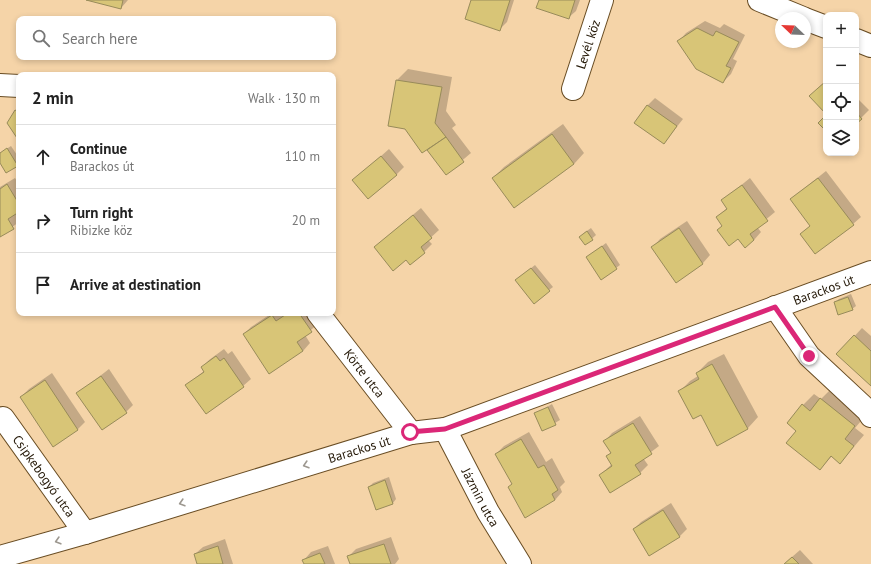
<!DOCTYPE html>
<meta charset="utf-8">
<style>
body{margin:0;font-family:"PT Sans",sans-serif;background:#f6f6f6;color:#222}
.controls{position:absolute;right:12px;top:12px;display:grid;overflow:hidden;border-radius:8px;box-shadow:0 2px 6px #0003}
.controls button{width:36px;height:36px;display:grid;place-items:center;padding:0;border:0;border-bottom:1px solid #e0e0e0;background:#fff;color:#222;font:20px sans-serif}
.compass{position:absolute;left:775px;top:12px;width:36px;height:36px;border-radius:50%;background:#fff;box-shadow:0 2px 6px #0003;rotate:293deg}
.stop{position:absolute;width:12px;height:12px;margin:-9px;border:3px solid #db2777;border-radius:50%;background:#fff}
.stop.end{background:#db2777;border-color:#fff;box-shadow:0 1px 4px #0008}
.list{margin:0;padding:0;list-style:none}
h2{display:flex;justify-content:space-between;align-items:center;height:52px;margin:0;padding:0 16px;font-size:17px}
h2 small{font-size:13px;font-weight:400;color:#767676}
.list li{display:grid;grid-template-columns:26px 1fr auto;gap:12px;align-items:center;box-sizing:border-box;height:64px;padding:0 16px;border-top:1px solid #e0e0e0}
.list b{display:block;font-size:15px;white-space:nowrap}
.list p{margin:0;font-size:13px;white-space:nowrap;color:#767676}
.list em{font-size:13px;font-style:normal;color:#767676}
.icon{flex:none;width:22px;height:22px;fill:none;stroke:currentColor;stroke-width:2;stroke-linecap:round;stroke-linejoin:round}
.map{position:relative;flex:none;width:871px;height:564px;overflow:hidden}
.search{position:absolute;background:#fff;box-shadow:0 2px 6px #0003;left:16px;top:16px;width:320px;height:44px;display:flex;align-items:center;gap:10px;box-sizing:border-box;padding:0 14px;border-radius:8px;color:#767676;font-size:15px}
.panel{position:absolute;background:#fff;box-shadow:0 2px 6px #0003;left:16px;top:72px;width:320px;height:244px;border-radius:8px}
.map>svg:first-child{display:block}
.shadow{fill:#0003}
.building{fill:#d8c577;stroke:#988b5a}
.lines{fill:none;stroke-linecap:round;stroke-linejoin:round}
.minor-casing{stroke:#694d24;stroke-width:24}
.minor{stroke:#fff;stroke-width:22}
.oneway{stroke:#9d9890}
.route{stroke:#db2777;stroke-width:5}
.labels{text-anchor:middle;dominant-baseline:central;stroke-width:3;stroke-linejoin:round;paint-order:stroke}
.street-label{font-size:13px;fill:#251908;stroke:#fefaf6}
</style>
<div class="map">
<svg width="871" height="564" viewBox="0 0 871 564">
<rect width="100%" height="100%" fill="#f5d4a8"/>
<g class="shadow">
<path d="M90,0H128L121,8Z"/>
<path d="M472,0H514L507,22L500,29Z"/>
<path d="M540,0H580L576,11L568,18Z"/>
<path d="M705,21L720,28L724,24L745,35L733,59L737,61L731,74L723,82L679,41L686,33Z"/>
<path d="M408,69L452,77L446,111L456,125L452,128L471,153L446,174L428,148L406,128L389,125L397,80Z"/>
<path d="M856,97L869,110L856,123Z"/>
<path d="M655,98L683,119L664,143L647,106Z"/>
<path d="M19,107V140L8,123Z"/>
<path d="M563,124L584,153L574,164L493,178L504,167Z"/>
<path d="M11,146L19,158L18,166L0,161V153Z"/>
<path d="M389,149L404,167L396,175L354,180Z"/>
<path d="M826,171L861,217L853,224L802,234L811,225L791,199Z"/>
<path d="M15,178L19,184V211L16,213L19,222L0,236V187Z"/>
<path d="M750,178L775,212L757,227L761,232L754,240L738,238L718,230L723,225L717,217L728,207L723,200Z"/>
<path d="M421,208L439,230L428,240L432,244L424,252L410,263L406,259L375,247Z"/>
<path d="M687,221L710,255L703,263L676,281L653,247L660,239Z"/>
<path d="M591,228L596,235L586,244L584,233Z"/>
<path d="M606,243L620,265L601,279L587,257Z"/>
<path d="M535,265L553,287L549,290L520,277Z"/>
<path d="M851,294L856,306L852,309L835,302L839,299Z"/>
<path d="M272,313H312L319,323L305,335L310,343L303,351L244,334L251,327Z"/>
<path d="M862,328L871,336V385L838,354Z"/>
<path d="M224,349L228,354L232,351L251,379L243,386L187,385L204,371L202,368L209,360Z"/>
<path d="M724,354L758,417L748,428L718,444L701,414L679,392L690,381L698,376L697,373L708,362Z"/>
<path d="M109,369L133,405L126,412L78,393Z"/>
<path d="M52,373L85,422L78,429L53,445L21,397L29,389Z"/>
<path d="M832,388L866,415L855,428L864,435L840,463L832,456L820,469L797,431L803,405L814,394L821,399Z"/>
<path d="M552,404L560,420L543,430L535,414Z"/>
<path d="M640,416L659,446L643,458L648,465L640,473L600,475L612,464V452L605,441L612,433Z"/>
<path d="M529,432L546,462L552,458L565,482L560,487L562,492L555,500L496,454L504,446Z"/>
<path d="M389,477L396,499L393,503L369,487L373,483Z"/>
<path d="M671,503L687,529L679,537L634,529L641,522Z"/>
<path d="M391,537L399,559L395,564H351L348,557L356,549Z"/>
<path d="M225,539L233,564H198L195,554L203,547Z"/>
<path d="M328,546L335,564H305L304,560L311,552Z"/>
<path d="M800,550L813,564H784Z"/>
</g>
<g class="building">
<path d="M86,0H123L121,9Z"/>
<path d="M471,0H510L500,31L465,19Z"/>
<path d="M539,0H575L569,19L536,8Z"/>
<path d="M697,28L713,36L716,31L739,42L726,66L731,68L723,83L696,69L677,41Z"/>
<path d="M396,80L442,87L435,123L446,137L422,153L405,129L388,126Z"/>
<path d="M826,81V114L809,96Z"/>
<path d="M647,105L677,126L664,144L634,123Z"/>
<path d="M15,110L19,112V141L7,123Z"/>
<path d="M856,112L862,119L856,124Z"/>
<path d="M826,115V131L818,123Z"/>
<path d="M552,134L574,164L514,208L492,178Z"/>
<path d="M446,137L464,162L446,175L427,150Z"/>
<path d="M7,148L18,166L6,173L0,163V153Z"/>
<path d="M381,156L397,175L368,199L352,180Z"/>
<path d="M818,178L854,225L815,254L800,234L810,226L790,199Z"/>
<path d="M7,184L19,204V212L8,219L14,229L0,237V189Z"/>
<path d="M742,185L768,221L750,234L754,240L745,248L738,239L729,246L717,230L722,226L716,217L727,209L721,200Z"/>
<path d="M413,215L432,238L421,247L425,253L410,265L406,260L393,271L374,247Z"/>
<path d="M679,228L703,264L676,283L651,247Z"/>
<path d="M587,231L593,240L585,245L579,237Z"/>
<path d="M602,246L617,269L601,280L586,257Z"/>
<path d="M531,268L550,291L534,304L515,280Z"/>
<path d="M848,297L853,310L838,315L834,302Z"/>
<path d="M288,313H299L312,332L297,342L303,351L269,374L243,334L272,315L276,321Z"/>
<path d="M854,335L871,351V386L836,354Z"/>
<path d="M216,356L220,361L224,358L244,387L206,414L185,385L204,372L201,367Z"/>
<path d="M712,364L748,429L717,446L701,415L693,419L678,391L699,379L696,373Z"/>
<path d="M101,376L127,413L102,430L76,393Z"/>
<path d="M45,380L78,430L53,447L20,397Z"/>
<path d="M820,398L855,426L845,439L854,446L840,464L831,456L820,470L786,443L796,431L787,423L802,404L810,411Z"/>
<path d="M548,407L556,425L542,431L534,413Z"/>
<path d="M633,423L652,454L635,465L641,474L610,493L599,475L612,466L606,456L611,453L603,441Z"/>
<path d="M521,439L538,468L544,465L558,490L552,494L555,500L525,518L508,487L512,484L495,454Z"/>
<path d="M385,480L393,504L376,510L368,487Z"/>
<path d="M663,510L680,537L649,556L633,529Z"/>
<path d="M384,544L391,564H350L347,556Z"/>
<path d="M218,546L223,564H197L194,554Z"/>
<path d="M320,553L325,564H304L302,560Z"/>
<path d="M792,557L799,564H784Z"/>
</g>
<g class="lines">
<defs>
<g id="minor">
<path d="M759,0L803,18"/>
<path d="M805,19L826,27"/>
<path d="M856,40L871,46"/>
<path d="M0,85L19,86"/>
<path id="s1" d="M573,89L602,0"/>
<path d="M775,307L809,356L868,411L871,416"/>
<path id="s2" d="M318,313L411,433"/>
<path id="s3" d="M3,418L85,533"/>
<path id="s4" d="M445,429L488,512L520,564"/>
<path id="s5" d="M0,557L85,533L411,433L445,429L871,272"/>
</g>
</defs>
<use href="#minor" class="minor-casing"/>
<use href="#minor" class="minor"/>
</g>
<defs><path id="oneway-chevron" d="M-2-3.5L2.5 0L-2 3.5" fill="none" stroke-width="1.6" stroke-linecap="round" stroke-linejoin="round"/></defs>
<g class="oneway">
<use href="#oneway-chevron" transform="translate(306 465) rotate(163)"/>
<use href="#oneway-chevron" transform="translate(182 503) rotate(163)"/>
<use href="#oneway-chevron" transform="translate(58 541) rotate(164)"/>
</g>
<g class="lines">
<path class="route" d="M410,432L445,429L775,307L809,356"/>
</g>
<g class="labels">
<g class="street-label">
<text stroke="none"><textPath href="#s1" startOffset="47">Levél köz</textPath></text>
<text stroke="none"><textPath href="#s5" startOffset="867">Barackos út</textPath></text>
<text stroke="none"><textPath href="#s2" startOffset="76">Körte utca</textPath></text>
<text stroke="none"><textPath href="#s5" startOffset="375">Barackos út</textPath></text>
<text stroke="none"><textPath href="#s3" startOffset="71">Csipkebogyó utca</textPath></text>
<text stroke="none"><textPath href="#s4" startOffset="77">Jázmin utca</textPath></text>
</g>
</g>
</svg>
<div class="controls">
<button>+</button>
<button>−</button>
<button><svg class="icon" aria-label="locate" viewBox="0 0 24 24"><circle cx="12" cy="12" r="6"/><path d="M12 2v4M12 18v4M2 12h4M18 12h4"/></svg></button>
<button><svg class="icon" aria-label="layers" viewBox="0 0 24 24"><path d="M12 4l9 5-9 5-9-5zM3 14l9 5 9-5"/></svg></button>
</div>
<svg class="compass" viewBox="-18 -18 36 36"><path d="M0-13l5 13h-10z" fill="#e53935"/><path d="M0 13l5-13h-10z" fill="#767676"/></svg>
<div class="stop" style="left:410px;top:432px"></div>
<div class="stop end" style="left:809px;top:356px"></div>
<div class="search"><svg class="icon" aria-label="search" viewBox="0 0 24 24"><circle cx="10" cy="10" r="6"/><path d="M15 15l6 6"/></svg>Search here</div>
<section class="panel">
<h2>2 min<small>Walk · 130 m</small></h2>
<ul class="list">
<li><svg class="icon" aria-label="ahead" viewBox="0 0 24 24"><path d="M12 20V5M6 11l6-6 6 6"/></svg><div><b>Continue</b><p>Barackos út</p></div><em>110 m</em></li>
<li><svg class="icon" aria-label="right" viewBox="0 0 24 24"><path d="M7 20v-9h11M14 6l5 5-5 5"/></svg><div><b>Turn right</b><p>Ribizke köz</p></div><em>20 m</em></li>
<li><svg class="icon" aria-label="arrive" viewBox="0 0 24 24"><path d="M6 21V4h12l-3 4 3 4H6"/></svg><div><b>Arrive at destination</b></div></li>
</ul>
</section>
</div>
